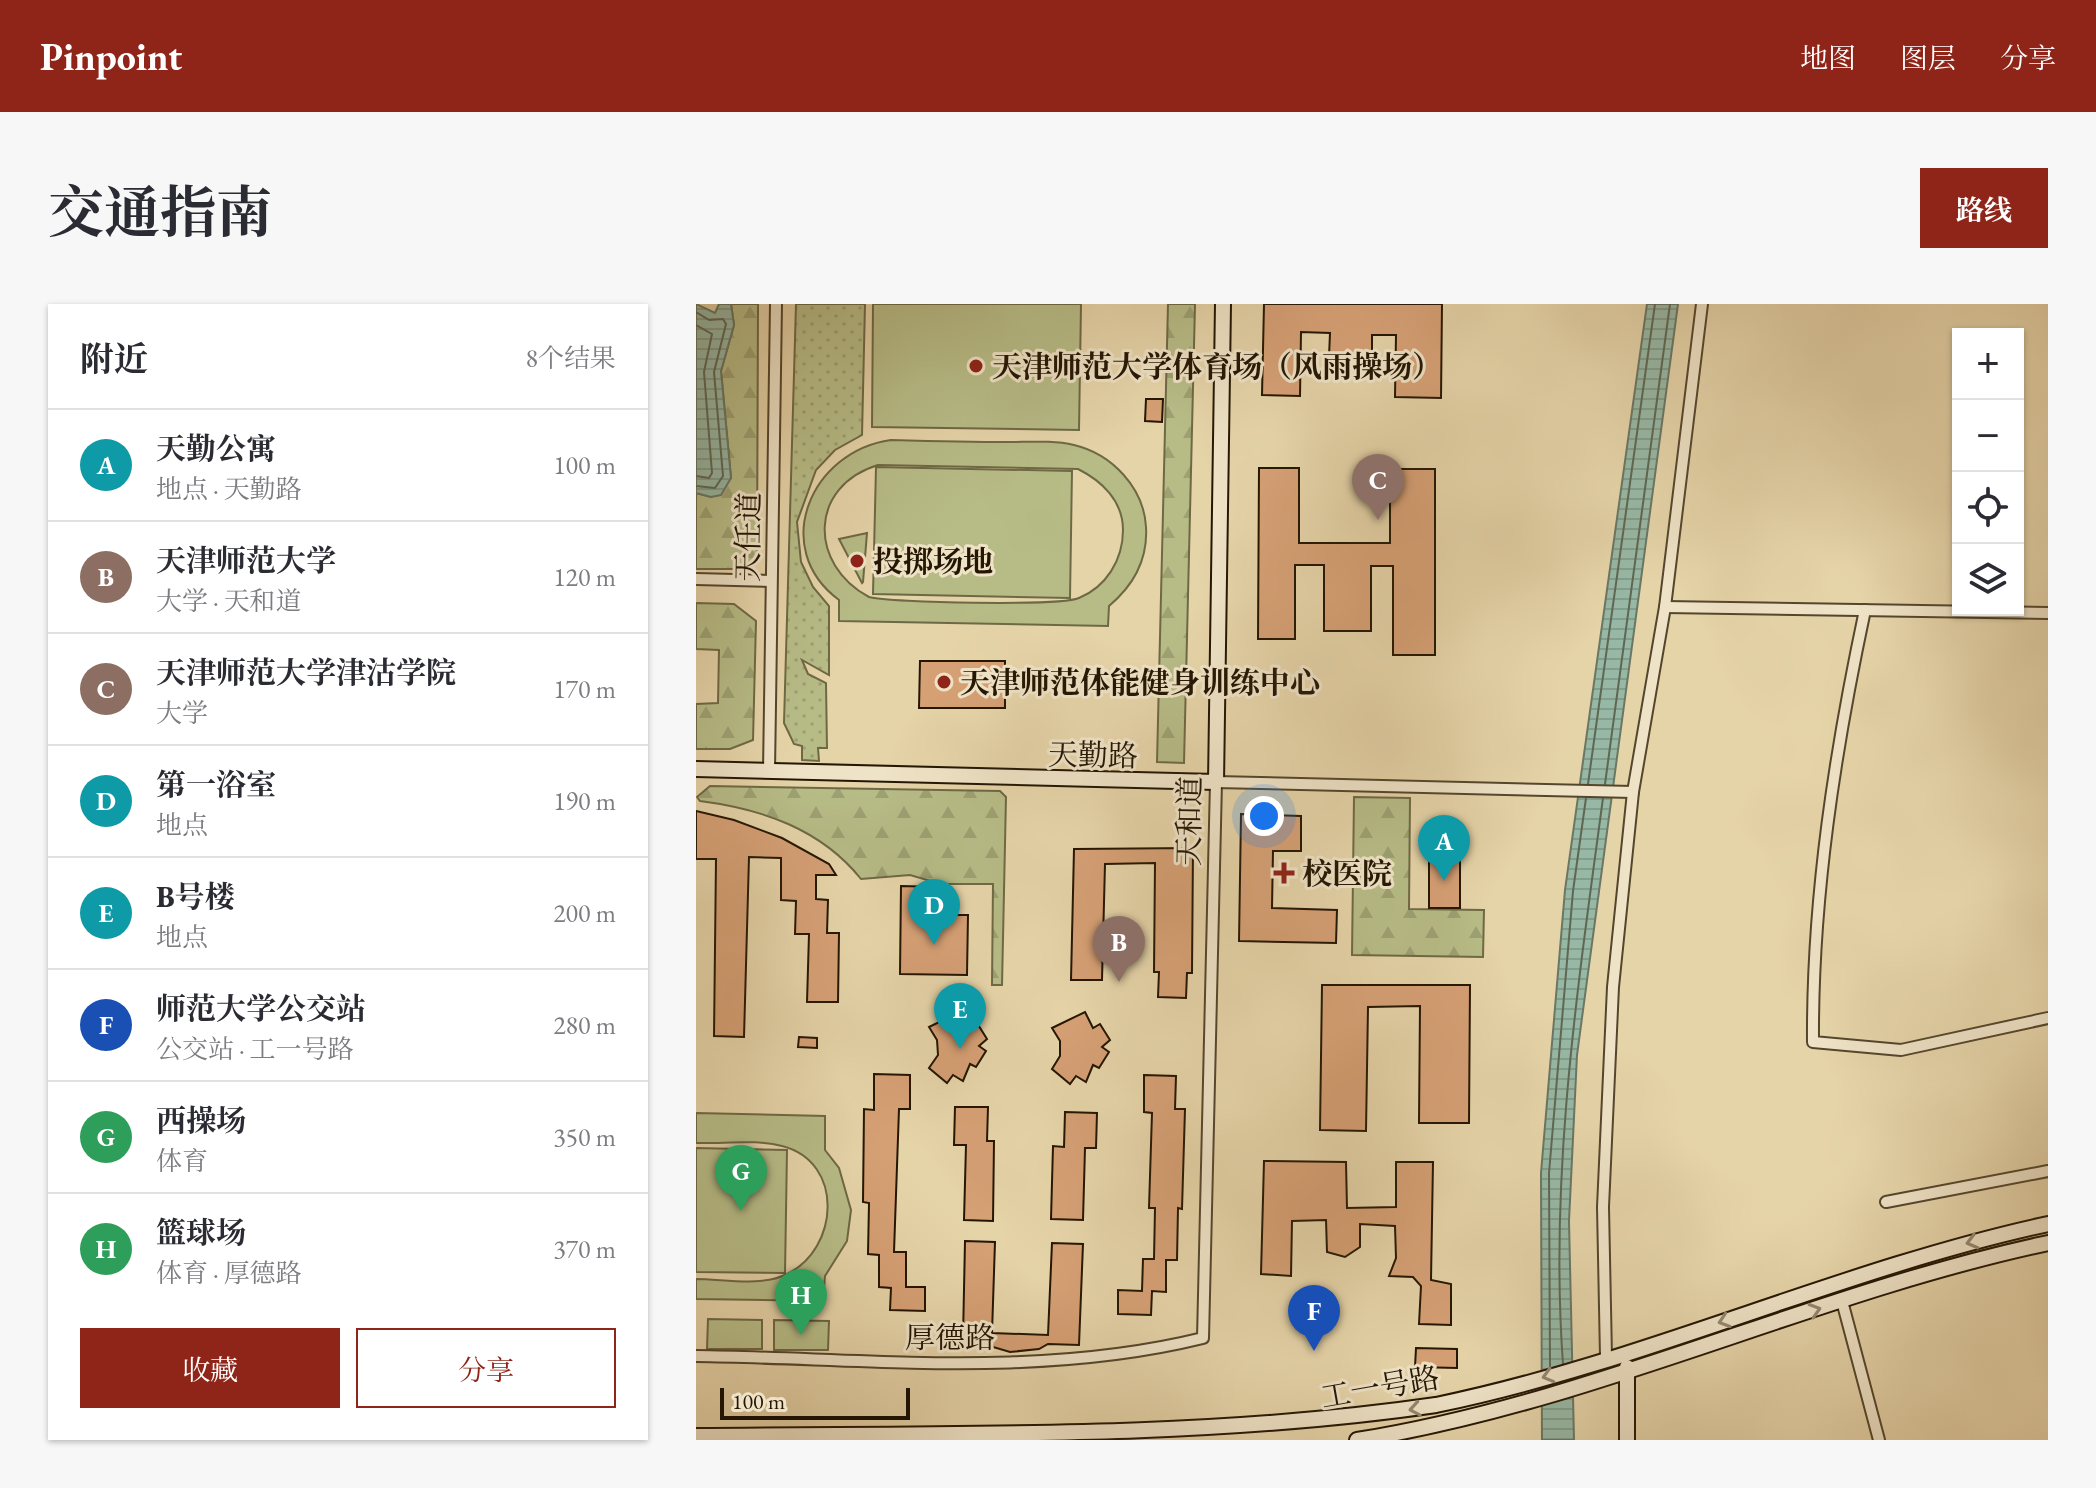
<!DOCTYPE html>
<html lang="zh">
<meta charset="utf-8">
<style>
body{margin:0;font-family:"EB Garamond","Noto Serif SC",serif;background:#f7f7f7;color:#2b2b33}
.controls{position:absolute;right:24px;top:24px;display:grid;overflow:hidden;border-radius:0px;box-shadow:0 2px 6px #0004}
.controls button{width:72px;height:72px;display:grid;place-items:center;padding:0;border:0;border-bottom:2px solid #e1e1e2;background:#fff;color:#2b2b33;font:40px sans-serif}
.scale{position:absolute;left:24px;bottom:20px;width:190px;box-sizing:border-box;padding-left:8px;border:4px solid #241603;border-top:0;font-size:22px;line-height:28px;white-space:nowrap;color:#241603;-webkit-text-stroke:6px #efe3c7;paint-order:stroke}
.you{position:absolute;left:568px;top:512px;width:28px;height:28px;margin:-20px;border:6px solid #fff;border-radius:50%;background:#1a73e8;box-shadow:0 0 0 12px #1a73e833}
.badge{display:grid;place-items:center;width:52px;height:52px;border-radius:50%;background:#8f2418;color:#fff;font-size:26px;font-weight:700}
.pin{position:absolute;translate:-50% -66px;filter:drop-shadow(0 2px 4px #0008)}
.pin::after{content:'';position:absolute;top:42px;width:28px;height:24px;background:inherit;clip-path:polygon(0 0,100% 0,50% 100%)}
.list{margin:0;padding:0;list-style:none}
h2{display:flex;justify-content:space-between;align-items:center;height:104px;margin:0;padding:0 32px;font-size:34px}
h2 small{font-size:26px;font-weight:400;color:#7c7c81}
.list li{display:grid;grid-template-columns:52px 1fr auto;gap:24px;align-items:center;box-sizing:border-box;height:112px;padding:0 32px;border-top:2px solid #e1e1e2}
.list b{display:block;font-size:30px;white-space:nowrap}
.list p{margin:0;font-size:26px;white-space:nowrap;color:#7c7c81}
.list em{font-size:26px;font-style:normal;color:#7c7c81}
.actions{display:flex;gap:16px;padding:24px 32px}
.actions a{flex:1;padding:18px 0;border:2px solid #8f2418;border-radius:0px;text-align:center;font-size:28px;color:#8f2418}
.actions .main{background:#8f2418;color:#fff}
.icon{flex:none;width:44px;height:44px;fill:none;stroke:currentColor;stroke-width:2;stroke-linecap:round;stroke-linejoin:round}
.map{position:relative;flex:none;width:1352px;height:1136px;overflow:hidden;border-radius:0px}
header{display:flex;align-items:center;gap:48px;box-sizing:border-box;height:112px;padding:0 40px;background:#8f2418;color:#fff}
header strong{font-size:38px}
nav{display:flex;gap:44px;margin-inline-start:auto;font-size:28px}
.intro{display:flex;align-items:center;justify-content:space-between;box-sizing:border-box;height:192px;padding:0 48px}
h1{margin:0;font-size:56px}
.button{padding:20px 36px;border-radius:0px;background:#8f2418;color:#fff;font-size:28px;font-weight:700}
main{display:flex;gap:48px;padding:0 48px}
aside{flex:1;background:#fff;border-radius:0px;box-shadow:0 2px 6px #0004}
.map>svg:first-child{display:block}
.grass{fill:url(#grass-dots);stroke:#6e6945;stroke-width:2}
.forest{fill:url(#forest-firs);stroke:#6e6945;stroke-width:2}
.park{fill:#b7bc87;stroke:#6e6945;stroke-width:2;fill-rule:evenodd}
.water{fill:url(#water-rules);stroke:#697764;stroke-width:2}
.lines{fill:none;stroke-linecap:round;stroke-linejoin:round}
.shore{stroke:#5e6754;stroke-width:2}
.building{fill:#d6a075;stroke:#241603;stroke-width:2}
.street-casing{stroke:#54462c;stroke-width:14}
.secondary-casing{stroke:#241603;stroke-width:18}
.street{stroke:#efe3c7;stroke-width:10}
.secondary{stroke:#efe3c7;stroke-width:14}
.oneway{stroke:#94876f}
.poi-dot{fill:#8f2418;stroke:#efe3c7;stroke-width:3}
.labels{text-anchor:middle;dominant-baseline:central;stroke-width:6;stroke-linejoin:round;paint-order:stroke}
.poi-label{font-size:30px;font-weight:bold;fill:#241603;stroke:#efe3c7;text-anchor:start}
.street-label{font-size:30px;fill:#241603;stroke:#efe3c7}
</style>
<header>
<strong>Pinpoint</strong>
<nav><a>地图</a><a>图层</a><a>分享</a></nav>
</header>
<div class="intro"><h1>交通指南</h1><a class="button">路线</a></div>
<main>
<aside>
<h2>附近<small>8个结果</small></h2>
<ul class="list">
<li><span class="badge" style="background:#0f9aa8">A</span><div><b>天勤公寓</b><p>地点 · 天勤路</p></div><em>100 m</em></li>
<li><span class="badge" style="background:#8d6e63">B</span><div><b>天津师范大学</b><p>大学 · 天和道</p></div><em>120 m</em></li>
<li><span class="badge" style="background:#8d6e63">C</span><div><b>天津师范大学津沽学院</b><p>大学</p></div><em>170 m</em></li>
<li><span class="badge" style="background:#0f9aa8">D</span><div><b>第一浴室</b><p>地点</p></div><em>190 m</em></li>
<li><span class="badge" style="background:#0f9aa8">E</span><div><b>B号楼</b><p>地点</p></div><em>200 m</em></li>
<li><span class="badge" style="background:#1a4fb4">F</span><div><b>师范大学公交站</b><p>公交站 · 工一号路</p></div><em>280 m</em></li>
<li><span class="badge" style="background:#2e9e5b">G</span><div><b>西操场</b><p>体育</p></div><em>350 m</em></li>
<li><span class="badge" style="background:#2e9e5b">H</span><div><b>篮球场</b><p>体育 · 厚德路</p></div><em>370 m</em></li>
</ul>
<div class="actions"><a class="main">收藏</a><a>分享</a></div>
</aside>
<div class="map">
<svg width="1352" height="1136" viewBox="0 0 1352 1136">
<defs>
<pattern id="grass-dots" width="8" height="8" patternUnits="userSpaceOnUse" patternTransform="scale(2)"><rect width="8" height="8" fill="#b7bc87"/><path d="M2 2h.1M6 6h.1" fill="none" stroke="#9da173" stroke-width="1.8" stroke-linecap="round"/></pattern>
<pattern id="forest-firs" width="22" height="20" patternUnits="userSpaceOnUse" patternTransform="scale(2)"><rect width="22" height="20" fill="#b7bc87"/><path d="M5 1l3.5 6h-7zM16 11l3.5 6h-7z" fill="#9da173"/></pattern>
<pattern id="water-rules" width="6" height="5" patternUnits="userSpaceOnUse" patternTransform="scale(2)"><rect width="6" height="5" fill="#97b8a5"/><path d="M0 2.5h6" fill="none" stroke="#829d8c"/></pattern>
</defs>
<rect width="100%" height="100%" fill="#e6d4a9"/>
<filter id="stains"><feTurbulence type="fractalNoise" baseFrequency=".0025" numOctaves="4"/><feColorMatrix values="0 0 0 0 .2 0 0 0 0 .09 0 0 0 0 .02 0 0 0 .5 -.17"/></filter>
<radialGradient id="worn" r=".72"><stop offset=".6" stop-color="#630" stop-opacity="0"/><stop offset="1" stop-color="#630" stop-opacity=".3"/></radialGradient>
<path class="grass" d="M100,0H169L166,131L139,146L120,166L101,218L105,258L117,283L133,302V371L106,356L112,370L130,379L131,444H122L123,457L106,456V442L98,440L88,419Z"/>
<g class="forest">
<path d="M35,0H62L61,256L47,265H0V189L15,193L35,174L25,67L38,21Z"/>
<path d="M472,0H499L488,459L461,458Z"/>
<path d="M0,299L38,300L60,317L57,436L34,445H0V400L22,399L23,346L0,345Z"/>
<path d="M14,482L304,487L310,493L306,681H296L297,580H245L214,571L165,575C125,525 66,505 4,497L1,493Z"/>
<path d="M658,493L714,494L713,605L788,606L787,653L656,651Z"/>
</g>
<g class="park">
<path d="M177,0H385L383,126L176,123Z"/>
<path d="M195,136C233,137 272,138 311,138C333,138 357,136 378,141C416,150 448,184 450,223C452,256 438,281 413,302L412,322L143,317V296C73,244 115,147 195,136ZM182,161L382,165C406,177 427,197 427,226C427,256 410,283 383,294C365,302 194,299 173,293C112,260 113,182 182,161Z"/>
<path d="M180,163L376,167L374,294L177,290Z"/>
<path d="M171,229L167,278L166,279L143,235Z"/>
<path d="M0,809L129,812V846L143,864L155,906L151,937L129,972L127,997L0,995V975C28,975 66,983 91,970C143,945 149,858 86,842C60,835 27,840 0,839Z"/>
<path d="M0,844L91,846L89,969L0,968Z"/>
<path d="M12,1015L66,1016V1045H11Z"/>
<path d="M78,1016L133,1017L132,1046H78Z"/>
</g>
<g class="water">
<path d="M0,0L19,9L23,0H35L38,21L25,67L35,174L25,191L15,193L0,189Z"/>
<path d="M951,0H982L881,751L873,917L878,1136H846L845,869L869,586Z"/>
</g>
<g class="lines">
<g class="shore">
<path d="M0,8L13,16L27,15L30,20L18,68L27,172L19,184L0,182"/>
<path d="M0,21L16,30L8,68L16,169L13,174L0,172"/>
<path d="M892,480L959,0"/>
<path d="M909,480L974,0"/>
<path d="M867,1060C853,870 882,681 907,494"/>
<path d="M854,1063L853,869L877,587L890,494"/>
</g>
</g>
<g class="building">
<path d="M568,0H746L745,94L699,93L700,31H676V54L633,53L634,29L605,28L604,92L566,91Z"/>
<path d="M450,95H467L466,118L449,117Z"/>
<path d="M563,164H603V239H694V165H739V351H697V262H675V327H628V261H599V335H562Z"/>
<path d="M224,357H309V404H223Z"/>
<path d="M0,507L38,516L86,534L133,560L140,571H120V595L132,596L131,629H143L142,698H111L113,630H99L100,597L85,596V554L53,553L48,733L18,732L20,555H0Z"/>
<path d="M545,510L605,512V547H577L576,604L641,606L640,639L543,637Z"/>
<path d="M733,518H753V550H764V604H733Z"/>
<path d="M497,544L496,669H491L490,694L462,693L463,668H458L459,559L409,560L406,676H375L378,545Z"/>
<path d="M205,582L245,583V593H260V611H272L271,671L204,670Z"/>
<path d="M626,681H774L773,819H723L724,702L672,703L670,827L624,826Z"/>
<path d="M266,707L274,724L281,719L291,735L283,742L290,747L280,763L274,760L267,777L257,771L251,779L233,764L242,751L241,736L233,723Z"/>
<path d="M389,708L397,724L404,720L414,736L406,743L413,748L403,764L397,761L390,778L380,772L374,780L356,765L364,752V737L356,724Z"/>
<path d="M103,733L121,734V744L102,743Z"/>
<path d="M178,770L214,771V805H203L198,948H210V983H229V1007L194,1006L195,984L183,983V951L172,950L173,899L167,898L168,805L178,806Z"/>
<path d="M448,771L480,772L479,805H489L486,905L482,904L481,956H470V988L456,987L455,1011L422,1010V986L446,987L447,955H458L459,904H453L456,809L448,808Z"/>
<path d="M259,803H292L291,837H298L297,917L268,916L270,841H258Z"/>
<path d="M369,808L401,809L400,844H389L387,916L355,915L357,842L368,843Z"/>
<path d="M568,857L650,858L651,904L700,903V858H737L735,976L755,980V1021L723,1020L725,982L717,973L693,972L700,954L699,922L664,920V943L649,953L631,948L630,916L596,917L595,972L565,970Z"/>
<path d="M269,937L299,938L296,1029L352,1031L356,939L387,940L383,1041L352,1040L343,1045L314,1048L297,1043L295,1035L267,1034Z"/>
<path d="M720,1044L761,1045V1064L719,1063Z"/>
</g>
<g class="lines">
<defs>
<g id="street">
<path d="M0,275L75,277"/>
<path d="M969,303L1352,309"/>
<path d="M1169,306C1139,447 1116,594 1117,738L1205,746L1352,714"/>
<path d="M73,467L80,0"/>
<path d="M1190,898L1352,867"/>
<path d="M1146,997L1183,1136"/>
<path d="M0,1052C168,1054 341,1075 507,1034L520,478L937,488"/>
<path d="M910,1053L907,903L917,683L937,488L969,303L1006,0"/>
</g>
<g id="secondary">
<path d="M0,465L520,478L527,0"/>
<path d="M931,1063V1136"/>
<path d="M0,1132C244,1129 500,1136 740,1101C949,1058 1144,965 1352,920"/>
<path d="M661,1136C899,1098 1117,989 1352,939"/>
</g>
</defs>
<use href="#street" class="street-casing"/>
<use href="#secondary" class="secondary-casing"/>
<use href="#street" class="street"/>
<use href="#secondary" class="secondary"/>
</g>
<defs><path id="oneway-chevron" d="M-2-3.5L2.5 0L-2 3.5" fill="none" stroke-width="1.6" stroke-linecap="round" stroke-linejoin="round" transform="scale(2)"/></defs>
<g class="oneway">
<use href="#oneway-chevron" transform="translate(1276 938) rotate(165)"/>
<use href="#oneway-chevron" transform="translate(1119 1006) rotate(-17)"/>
<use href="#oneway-chevron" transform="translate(1028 1017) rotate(162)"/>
<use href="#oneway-chevron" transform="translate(852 1072) rotate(164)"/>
<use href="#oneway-chevron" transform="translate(719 1105) rotate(170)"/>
</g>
<g class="poi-dot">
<circle cx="280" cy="62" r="8"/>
<circle cx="161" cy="257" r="8"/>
<circle cx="248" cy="378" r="8"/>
<path d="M584 557h8v8h8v8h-8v8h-8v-8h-8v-8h8z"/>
</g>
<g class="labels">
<g class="poi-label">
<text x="296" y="62">天津师范大学体育场（风雨操场）</text>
<text x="177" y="257">投掷场地</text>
<text x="264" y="378">天津师范体能健身训练中心</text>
<text x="606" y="569">校医院</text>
</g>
<g class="street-label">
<text transform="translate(52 233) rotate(-89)">天任道</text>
<text transform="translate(397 451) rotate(1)">天勤路</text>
<text transform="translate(493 517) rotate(-89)">天和道</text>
<text x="254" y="1033">厚德路</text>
<text transform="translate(684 1083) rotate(-10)">工一号路</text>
</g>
</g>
<rect width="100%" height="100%" filter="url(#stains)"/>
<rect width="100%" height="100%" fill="url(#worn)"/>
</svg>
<div class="controls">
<button>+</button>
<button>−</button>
<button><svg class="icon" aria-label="locate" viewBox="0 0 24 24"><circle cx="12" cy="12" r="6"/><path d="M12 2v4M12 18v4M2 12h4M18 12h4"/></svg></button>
<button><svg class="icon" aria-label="layers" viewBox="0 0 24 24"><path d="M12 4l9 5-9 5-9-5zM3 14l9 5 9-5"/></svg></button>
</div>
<div class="scale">100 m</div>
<div class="you"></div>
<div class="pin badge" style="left:748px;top:577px;background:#0f9aa8">A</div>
<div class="pin badge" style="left:423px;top:678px;background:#8d6e63">B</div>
<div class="pin badge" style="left:682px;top:216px;background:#8d6e63">C</div>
<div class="pin badge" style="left:238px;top:641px;background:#0f9aa8">D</div>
<div class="pin badge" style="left:264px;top:745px;background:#0f9aa8">E</div>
<div class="pin badge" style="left:618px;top:1047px;background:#1a4fb4">F</div>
<div class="pin badge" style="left:45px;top:907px;background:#2e9e5b">G</div>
<div class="pin badge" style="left:105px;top:1031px;background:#2e9e5b">H</div>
</div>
</main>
